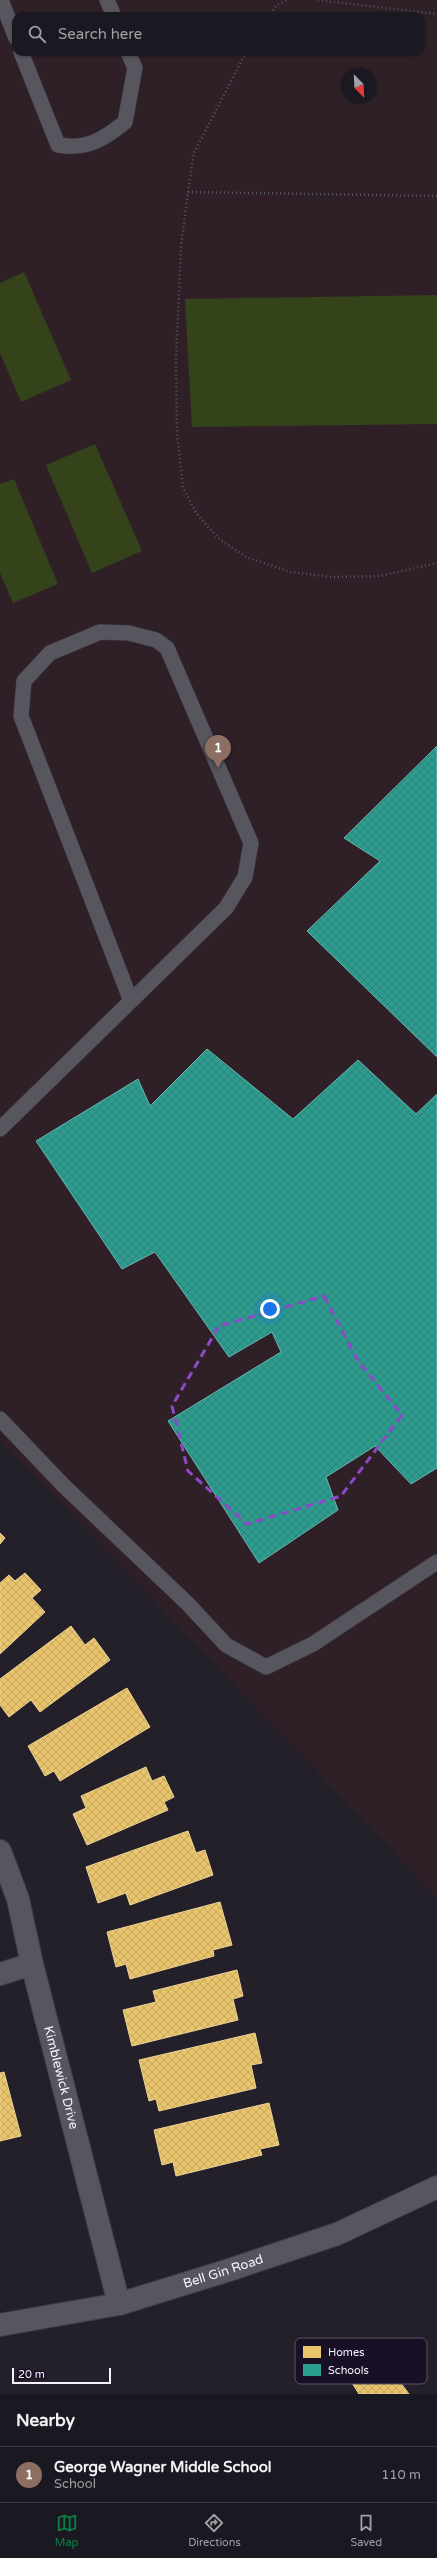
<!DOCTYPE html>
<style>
body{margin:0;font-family:"Varela Round",sans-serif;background:#232129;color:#f1f3f6}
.compass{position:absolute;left:341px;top:68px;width:36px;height:36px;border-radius:50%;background:#1a1820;box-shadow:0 1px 3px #0004;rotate:156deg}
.scale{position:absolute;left:12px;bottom:10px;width:99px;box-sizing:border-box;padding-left:4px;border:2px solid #f5f2fe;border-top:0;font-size:11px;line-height:14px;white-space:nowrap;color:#f5f2fe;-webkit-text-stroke:3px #181125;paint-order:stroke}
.you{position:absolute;left:270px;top:1309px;width:14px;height:14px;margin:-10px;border:3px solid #fff;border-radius:50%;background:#1a73e8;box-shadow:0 0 0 6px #1a73e833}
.badge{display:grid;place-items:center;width:26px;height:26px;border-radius:50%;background:#0b8043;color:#fff;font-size:13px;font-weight:700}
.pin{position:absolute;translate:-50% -33px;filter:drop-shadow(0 1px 2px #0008)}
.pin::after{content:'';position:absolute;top:21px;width:14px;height:12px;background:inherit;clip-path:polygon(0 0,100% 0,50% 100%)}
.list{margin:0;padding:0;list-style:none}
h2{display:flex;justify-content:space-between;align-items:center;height:52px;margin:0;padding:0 16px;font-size:17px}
h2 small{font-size:13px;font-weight:400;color:#9fa0a5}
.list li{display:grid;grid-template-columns:26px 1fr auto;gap:12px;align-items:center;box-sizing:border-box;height:56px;padding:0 16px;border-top:1px solid #38373e}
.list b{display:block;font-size:15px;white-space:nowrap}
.list p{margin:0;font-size:13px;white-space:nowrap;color:#9fa0a5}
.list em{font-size:13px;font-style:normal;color:#9fa0a5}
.icon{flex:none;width:22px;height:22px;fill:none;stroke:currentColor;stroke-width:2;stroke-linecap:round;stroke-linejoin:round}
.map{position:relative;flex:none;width:437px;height:2394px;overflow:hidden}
.search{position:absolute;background:#1a1820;box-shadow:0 1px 3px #0004;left:12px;right:12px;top:12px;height:44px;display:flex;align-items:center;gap:10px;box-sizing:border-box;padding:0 14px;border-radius:12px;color:#9fa0a5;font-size:15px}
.sheet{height:108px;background:#1a1820}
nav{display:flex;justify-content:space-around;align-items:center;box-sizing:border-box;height:56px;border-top:1px solid #38373e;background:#1a1820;font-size:11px;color:#9fa0a5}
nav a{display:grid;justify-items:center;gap:2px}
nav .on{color:#0b8043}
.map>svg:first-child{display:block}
.education{fill:#2f2028;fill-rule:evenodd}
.park{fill:#35431b}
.homes{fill:url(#homes-cross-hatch);stroke:#edd296}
.schools{fill:url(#schools-cross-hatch);stroke:#67b6b0}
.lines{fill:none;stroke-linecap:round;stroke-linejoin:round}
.service-casing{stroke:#3f3c45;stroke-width:16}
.minor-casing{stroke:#3f3c45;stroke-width:24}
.path{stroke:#59575f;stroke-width:2.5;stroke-dasharray:1 3;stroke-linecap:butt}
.service{stroke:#57555d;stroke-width:15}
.minor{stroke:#57555d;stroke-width:22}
.marked{fill:none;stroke:#8d4ac8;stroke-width:3;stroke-dasharray:8 5;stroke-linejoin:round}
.labels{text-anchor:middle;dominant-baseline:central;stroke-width:4;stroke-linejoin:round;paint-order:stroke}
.street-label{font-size:13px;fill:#f5f2fe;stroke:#181125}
.key{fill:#181125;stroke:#5a5466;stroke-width:1}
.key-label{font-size:11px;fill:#f5f2fe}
</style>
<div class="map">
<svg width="437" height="2394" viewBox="0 0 437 2394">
<defs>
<pattern id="homes-cross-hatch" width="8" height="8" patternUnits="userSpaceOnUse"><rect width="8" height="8" fill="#e9c46a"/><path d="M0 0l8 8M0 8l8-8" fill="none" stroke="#c1a562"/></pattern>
<pattern id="schools-cross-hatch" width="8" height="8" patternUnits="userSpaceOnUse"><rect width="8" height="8" fill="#2a9d8f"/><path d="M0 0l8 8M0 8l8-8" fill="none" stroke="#358078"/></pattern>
</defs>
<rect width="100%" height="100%" fill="#23202a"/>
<path class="education" d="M0,0H437V1897L0,1439ZM16,16H421V52H16ZM347,74H371V98H347Z"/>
<g class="park">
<path d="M24,272L71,380L21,402L0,353V283Z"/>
<path d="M437,295V424L192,427L185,299Z"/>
<path d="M95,444L142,551L92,573L46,465Z"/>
<path d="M14,479L58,584L13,603L0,573V484Z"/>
</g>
<g class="homes">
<path d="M0,1533L5,1538L0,1544Z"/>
<path d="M25,1573L41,1590L32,1598L45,1612L0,1654V1583L9,1575L15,1581Z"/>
<path d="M71,1626L85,1645L94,1638L110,1660L40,1712L31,1700L9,1717L0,1705V1679Z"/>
<path d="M127,1688L150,1727L60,1781L54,1771L45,1776L28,1746Z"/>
<path d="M146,1767L152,1781L164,1776L174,1797L164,1802L168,1810L87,1845L73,1814L86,1808L81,1796Z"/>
<path d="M188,1831L196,1853L205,1850L213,1875L130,1905L126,1893L98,1903L86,1867Z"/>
<path d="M220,1902L232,1945L213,1950L214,1956L130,1979L126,1964L116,1967L107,1932Z"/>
<path d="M237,1970L243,1996L233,1999L238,2020L132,2046L123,2010L156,2002L153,1991Z"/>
<path d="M255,2033L262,2063L251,2065L256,2088L159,2111L156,2099L149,2101L139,2060Z"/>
<path d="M4,2072L21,2136L0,2141V2073Z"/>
<path d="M269,2103L279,2145L260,2149L262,2155L176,2176L173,2162L162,2165L154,2130Z"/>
<path d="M377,2364L383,2372L389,2367L409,2394H359L352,2383Z"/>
</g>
<g class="schools">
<path d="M437,746V1057L307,931L380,861L344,838Z"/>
<path d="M207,1049L293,1119L358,1060L416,1114L437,1094V1468L411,1484L375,1446L326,1477L338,1510L259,1563L168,1421L281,1352L272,1332L229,1357L155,1252L122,1269L36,1141L138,1079L150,1106Z"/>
</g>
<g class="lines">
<defs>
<g id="service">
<path d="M1,0L16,38"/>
<path d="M107,0L114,16"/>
<path d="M21,52L58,145C86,150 103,140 125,122L135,68L128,52"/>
<path d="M0,1129L226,908L245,877L251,843L167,648L156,640L129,633L100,632L50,653L24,681L21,716L131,1001"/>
<path d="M0,1419L63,1485L188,1604L226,1645L266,1667L313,1644L437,1562"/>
</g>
<g id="minor">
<path id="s1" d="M0,1851L18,1899L32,1964L119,2304"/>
<path d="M0,1974L32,1964"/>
<path id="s2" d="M0,2325L119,2304L226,2271L337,2234L437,2187"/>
</g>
</defs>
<use href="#service" class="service-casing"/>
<use href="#minor" class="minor-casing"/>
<g class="path">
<path d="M318,0L437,14"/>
<path d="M267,16L277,5L287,0"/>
<path d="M246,52L194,153L188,192L181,246L176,361L177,432L183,488L197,514L218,538L246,557L290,572L332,577L381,576L437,563"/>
<path d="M188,192L437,196"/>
</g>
<use href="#service" class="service"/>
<use href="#minor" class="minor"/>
</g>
<path class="marked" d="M324,1296L358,1361L402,1415L341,1496L247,1524L188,1471L172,1406L219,1326Z"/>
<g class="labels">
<g class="street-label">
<text stroke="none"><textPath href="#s1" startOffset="235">Kimblewick Drive</textPath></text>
<text stroke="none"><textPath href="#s2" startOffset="230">Bell Gin Road</textPath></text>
</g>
</g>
<rect x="295" y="2338" width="132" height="46" rx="6" class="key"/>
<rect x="303" y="2346" width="18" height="12" fill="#e9c46a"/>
<rect x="303" y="2364" width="18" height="12" fill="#2a9d8f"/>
<g class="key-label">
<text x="328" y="2356">Homes</text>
<text x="328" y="2374">Schools</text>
</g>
</svg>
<svg class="compass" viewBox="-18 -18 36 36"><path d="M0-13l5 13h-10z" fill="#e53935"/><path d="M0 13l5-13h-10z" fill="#9fa0a5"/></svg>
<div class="scale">20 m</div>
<div class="you"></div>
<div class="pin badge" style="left:218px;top:768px;background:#8d6e63">1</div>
<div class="search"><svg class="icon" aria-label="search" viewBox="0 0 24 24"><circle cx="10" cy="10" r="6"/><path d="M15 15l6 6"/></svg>Search here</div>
</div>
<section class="sheet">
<h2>Nearby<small></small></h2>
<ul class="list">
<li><span class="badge" style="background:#8d6e63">1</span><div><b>George Wagner Middle School</b><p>School</p></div><em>110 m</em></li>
</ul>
</section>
<nav>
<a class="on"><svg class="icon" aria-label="map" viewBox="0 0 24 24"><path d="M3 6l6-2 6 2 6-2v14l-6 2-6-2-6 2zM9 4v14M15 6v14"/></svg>Map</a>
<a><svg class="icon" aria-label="directions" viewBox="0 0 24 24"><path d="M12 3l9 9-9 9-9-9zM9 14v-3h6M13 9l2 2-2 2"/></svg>Directions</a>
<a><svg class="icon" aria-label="saved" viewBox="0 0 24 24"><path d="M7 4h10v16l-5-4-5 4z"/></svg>Saved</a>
</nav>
